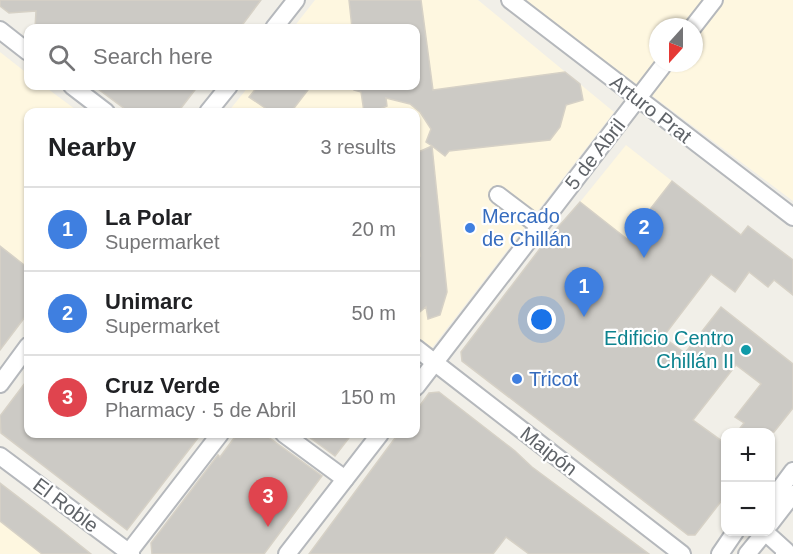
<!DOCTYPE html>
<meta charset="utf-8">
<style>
body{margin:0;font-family:Arial,sans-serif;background:#f6f6f6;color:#202124}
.controls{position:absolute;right:18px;bottom:18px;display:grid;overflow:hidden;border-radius:12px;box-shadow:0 2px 4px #0004}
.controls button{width:54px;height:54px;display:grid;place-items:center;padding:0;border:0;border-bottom:2px solid #e0e0e0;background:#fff;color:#202124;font:30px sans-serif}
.compass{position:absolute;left:649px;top:18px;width:54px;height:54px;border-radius:50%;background:#fff;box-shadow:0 2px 4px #0004;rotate:201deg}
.you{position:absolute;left:542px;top:320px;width:21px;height:21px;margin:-15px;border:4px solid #fff;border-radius:50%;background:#1a73e8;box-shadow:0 0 0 9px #1a73e833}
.badge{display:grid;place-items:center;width:39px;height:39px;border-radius:50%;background:#ea4335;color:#fff;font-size:20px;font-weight:700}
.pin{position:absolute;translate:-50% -50px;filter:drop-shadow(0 2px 3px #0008)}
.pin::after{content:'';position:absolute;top:32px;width:21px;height:18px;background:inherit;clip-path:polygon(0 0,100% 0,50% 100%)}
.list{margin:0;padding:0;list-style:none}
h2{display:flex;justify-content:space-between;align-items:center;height:78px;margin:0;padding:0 24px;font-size:26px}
h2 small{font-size:20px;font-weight:400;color:#757577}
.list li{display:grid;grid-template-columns:39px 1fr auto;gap:18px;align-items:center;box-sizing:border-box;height:84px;padding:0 24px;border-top:2px solid #e0e0e0}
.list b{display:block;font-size:22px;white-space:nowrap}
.list p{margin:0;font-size:20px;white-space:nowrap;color:#757577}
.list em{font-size:20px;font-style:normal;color:#757577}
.icon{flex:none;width:33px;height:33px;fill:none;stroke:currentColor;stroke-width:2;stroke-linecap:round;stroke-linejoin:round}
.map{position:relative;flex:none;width:793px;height:554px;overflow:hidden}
.search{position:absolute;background:#fff;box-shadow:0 2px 4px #0004;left:24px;top:24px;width:396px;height:66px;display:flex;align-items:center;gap:15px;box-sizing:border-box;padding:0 21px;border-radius:12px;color:#757577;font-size:22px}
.panel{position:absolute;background:#fff;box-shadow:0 2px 4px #0004;left:24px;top:108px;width:396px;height:330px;border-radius:12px}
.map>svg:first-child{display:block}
.commercial{fill:#fef7e0;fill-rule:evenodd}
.building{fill:#cccac5;stroke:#d6d1c6;stroke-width:1.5}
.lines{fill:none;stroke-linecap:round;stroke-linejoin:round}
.minor-casing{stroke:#b5b8bc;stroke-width:20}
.minor{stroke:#fff;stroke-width:16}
.shop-dot{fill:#3f7fe0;stroke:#fff;stroke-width:2}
.culture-dot{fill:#0f9aa8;stroke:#fff;stroke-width:2}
.labels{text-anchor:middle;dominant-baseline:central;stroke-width:4.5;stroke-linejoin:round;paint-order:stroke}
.street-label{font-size:20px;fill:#5f6368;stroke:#fff}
.shop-label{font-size:20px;fill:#366cbe;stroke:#fff;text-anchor:start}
.culture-label{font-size:20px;fill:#0d838f;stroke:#fff;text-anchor:end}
</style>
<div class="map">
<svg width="793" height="554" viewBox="0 0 793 554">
<rect width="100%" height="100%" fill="#f1efe8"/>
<g class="commercial">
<path d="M315,0H478L614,112L428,353L416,344V112H228L249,86H416V28H293Z"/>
<path d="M524,0H793V201ZM658,27H694V63H658Z"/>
<path d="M0,52L28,74V86H44L79,112H28V268L0,246Z"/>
<path d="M626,145L672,181L627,239L580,202Z"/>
<path d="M0,483L56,526L91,554H0Z"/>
</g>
<g class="building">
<path d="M0,0H261L240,28H35L36,11L9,13L0,6Z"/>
<path d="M349,0H421L433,90L565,72L580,84L583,100L566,105L560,127L550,140L449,151L445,156L432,146L447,292L440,315L428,319L426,307L416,315V256H420L416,219V153L432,146L426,142L431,129L420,112L410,104L386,98L387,106L373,112H364L361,92L354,90L355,86H416V28H352Z"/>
<path d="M94,86H198L178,112H129Z"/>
<path d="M258,86H311L291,112H271L249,97Z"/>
<path d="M672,181L741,235L748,226L793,260V295L774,280L768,287L749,272L735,292L711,274L663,337L685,353L721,307L793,364V408L774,432H737L744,423L735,417L761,384L736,365L693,420L726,444V495L695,535H688L462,361L461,352L545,242L580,202L627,239Z"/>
<path d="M0,246L28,268V313L0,350Z"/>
<path d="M28,379V434H201L127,530L1,433L0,416Z"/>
<path d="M439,392L515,451L532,467L649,554H529L506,537L493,554H309L398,434H416V411L429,393Z"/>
<path d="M237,434H264L322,476L264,554H152L151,543L218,455L220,457Z"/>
<path d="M305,434H352L335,456Z"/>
<path d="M0,483L56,526L91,554H42L0,521Z"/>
</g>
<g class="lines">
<defs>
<g id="minor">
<path d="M510,0L793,217"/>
<path d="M693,27L714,0"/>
<path d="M274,28L296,0"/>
<path d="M0,30L28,52"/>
<path d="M72,86L106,112"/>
<path d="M208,112L229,86"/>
<path d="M498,195L539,226"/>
<path d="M416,348L682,554"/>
<path d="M0,384L28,346"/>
<path d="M416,387L665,63"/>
<path d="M284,434L345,479"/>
<path d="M0,456L131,554"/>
<path d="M770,502L793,471"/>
<path d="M770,524L793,494"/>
<path d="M765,532L786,551L784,554"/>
<path d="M129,552L220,434"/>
<path d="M287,554L380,434"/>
<path d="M720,554L735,532"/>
<path d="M747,554L765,532"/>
</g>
</defs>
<use href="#minor" class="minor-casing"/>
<use href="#minor" class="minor"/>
</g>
<g class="shop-dot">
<circle cx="470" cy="228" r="6"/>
<circle cx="517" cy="379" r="6"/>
</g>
<circle class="culture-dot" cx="746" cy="350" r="6"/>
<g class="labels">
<g class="street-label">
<text transform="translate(651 109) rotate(38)">Arturo Prat</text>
<text transform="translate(595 154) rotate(-52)">5 de Abril</text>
<text transform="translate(549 451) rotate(38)">Maipón</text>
<text transform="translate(66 505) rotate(37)">El Roble</text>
</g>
<g class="shop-label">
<text x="482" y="216">Mercado<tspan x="482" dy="23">de Chillán</tspan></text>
<text x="529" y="379">Tricot</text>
</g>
<g class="culture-label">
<text x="734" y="338">Edificio Centro<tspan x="734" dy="23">Chillán II</tspan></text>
</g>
</g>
</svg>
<div class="controls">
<button>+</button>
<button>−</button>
</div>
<svg class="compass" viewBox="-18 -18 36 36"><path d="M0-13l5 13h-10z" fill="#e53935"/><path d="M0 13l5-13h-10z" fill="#757577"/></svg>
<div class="you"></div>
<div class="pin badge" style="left:584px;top:317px;background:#3f7fe0">1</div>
<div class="pin badge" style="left:644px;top:258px;background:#3f7fe0">2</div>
<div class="pin badge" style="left:268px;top:527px;background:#e0444e">3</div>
<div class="search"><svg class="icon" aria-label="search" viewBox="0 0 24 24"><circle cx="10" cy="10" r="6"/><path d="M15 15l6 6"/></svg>Search here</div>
<section class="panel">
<h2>Nearby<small>3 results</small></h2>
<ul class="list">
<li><span class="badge" style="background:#3f7fe0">1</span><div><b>La Polar</b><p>Supermarket</p></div><em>20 m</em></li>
<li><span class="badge" style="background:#3f7fe0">2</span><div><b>Unimarc</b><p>Supermarket</p></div><em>50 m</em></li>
<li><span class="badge" style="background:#e0444e">3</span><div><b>Cruz Verde</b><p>Pharmacy · 5 de Abril</p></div><em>150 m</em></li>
</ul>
</section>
</div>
